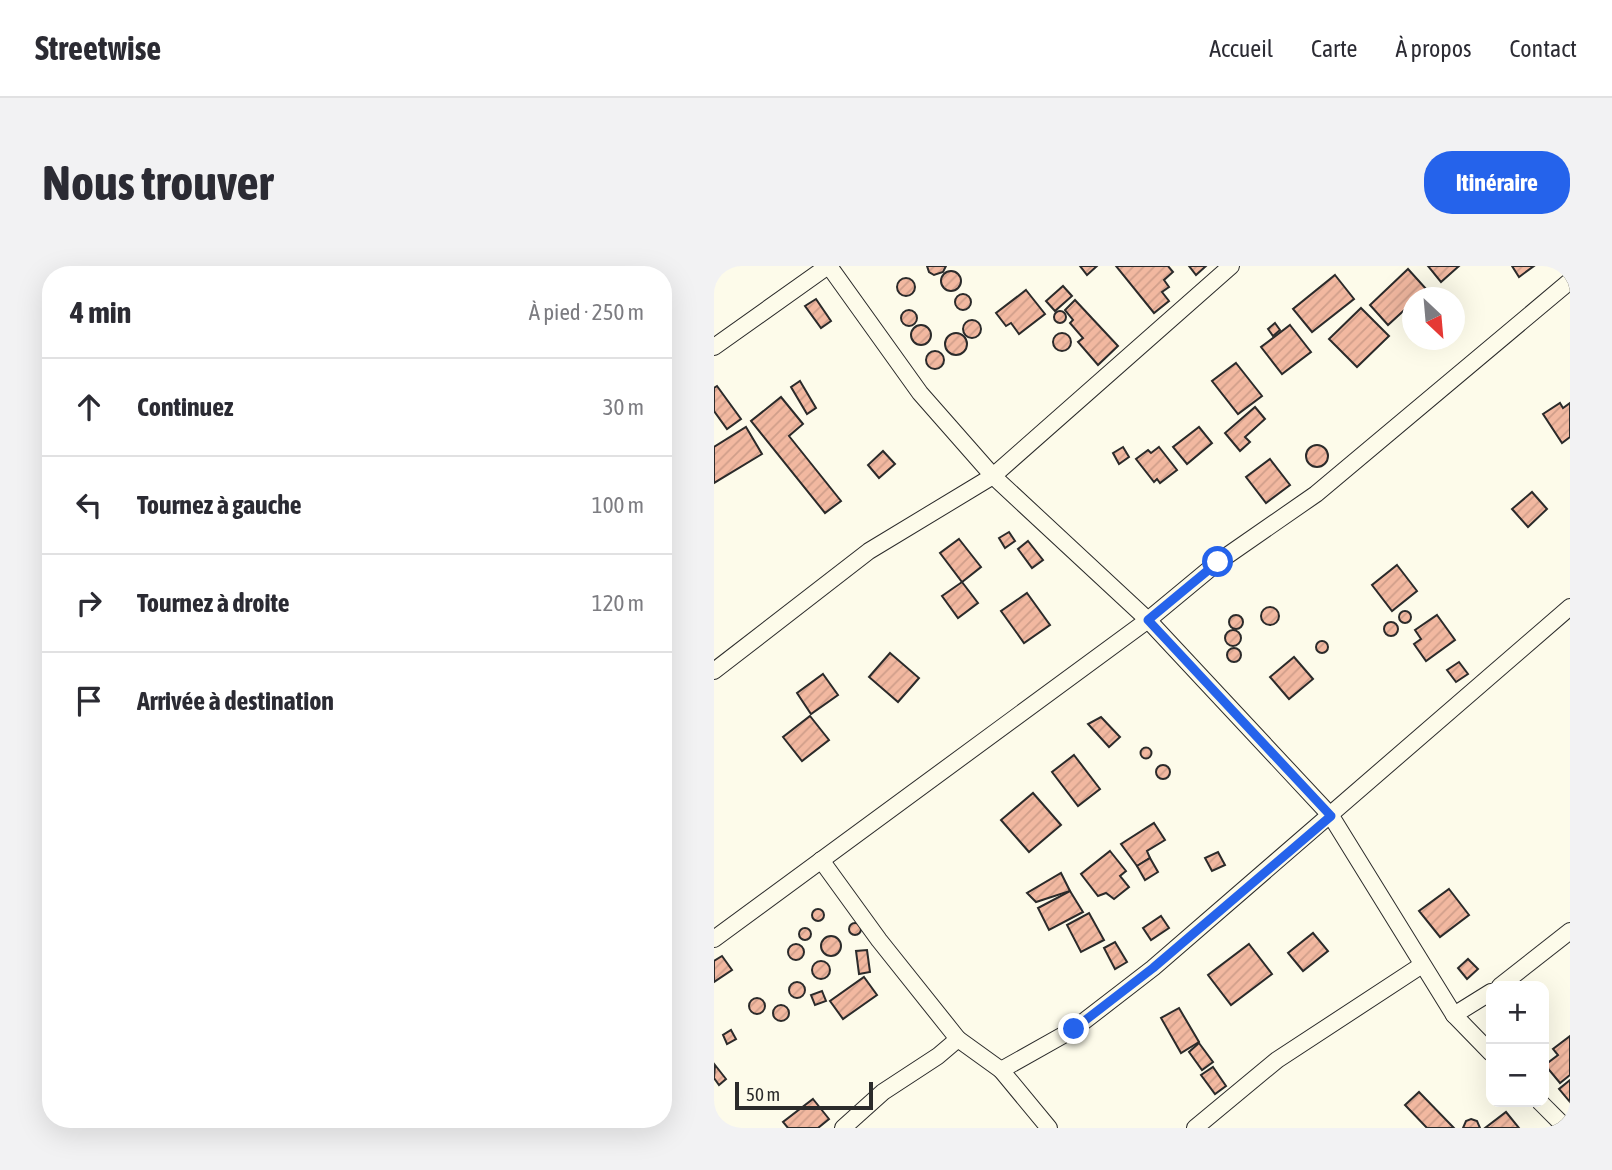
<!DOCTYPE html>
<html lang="fr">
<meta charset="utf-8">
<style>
body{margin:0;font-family:"Asap Condensed",sans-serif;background:#f2f2f3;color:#2b2b33}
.controls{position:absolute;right:21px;bottom:21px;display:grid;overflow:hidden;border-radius:14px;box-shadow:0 7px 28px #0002}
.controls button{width:63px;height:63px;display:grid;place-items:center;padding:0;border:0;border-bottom:2px solid #e1e1e2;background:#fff;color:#2b2b33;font:35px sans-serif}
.compass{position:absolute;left:688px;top:21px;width:63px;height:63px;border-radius:50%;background:#fff;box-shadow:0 7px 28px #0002;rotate:154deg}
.scale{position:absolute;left:21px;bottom:18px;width:138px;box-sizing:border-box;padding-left:7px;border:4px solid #2b2b2b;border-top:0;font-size:19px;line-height:24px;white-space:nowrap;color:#2b2b2b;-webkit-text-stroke:5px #fdfbea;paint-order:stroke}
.stop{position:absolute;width:21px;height:21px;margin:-16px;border:5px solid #2563eb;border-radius:50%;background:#fff}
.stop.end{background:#2563eb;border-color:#fff;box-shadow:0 2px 7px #0008}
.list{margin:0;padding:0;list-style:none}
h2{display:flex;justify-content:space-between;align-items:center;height:91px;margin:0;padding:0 28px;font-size:30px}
h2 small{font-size:23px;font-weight:400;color:#7c7c81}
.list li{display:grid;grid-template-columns:46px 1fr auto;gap:21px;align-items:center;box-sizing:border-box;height:98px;padding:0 28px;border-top:2px solid #e1e1e2}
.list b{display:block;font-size:26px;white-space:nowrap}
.list em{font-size:23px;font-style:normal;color:#7c7c81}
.icon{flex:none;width:38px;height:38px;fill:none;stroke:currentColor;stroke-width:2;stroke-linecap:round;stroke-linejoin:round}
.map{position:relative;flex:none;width:856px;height:862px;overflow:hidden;border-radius:28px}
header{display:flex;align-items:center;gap:42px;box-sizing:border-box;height:98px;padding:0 35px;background:#fff;border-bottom:2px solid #e1e1e2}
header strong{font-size:33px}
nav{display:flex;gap:38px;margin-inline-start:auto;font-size:24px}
.intro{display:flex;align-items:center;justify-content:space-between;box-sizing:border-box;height:168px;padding:0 42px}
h1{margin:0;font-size:49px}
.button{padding:18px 32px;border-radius:28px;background:#2563eb;color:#fff;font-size:24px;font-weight:700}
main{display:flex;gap:42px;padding:0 42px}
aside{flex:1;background:#fff;border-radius:28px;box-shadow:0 7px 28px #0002}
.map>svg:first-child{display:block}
.building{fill:url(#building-hatch);stroke:#2b2b2b;stroke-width:2}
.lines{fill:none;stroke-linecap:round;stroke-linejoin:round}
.minor-casing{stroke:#2b2b2b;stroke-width:18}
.minor{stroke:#fdfbea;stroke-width:16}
.route{stroke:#2563eb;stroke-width:9}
</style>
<header>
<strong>Streetwise</strong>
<nav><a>Accueil</a><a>Carte</a><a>À propos</a><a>Contact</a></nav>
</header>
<div class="intro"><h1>Nous trouver</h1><a class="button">Itinéraire</a></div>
<main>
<aside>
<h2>4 min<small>À pied · 250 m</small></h2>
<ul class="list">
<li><svg class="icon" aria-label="ahead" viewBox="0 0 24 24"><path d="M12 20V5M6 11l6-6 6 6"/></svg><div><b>Continuez</b></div><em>30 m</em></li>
<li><svg class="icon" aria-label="left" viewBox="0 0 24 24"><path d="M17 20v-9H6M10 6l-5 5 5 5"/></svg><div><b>Tournez à gauche</b></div><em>100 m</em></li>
<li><svg class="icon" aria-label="right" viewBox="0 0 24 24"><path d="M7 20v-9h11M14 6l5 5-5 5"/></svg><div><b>Tournez à droite</b></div><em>120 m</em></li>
<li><svg class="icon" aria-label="arrive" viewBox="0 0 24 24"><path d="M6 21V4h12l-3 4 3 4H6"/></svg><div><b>Arrivée à destination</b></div></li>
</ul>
</aside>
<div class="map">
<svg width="856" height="862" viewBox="0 0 856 862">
<defs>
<pattern id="building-hatch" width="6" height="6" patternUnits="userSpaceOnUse" patternTransform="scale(1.75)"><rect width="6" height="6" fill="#f2b8a0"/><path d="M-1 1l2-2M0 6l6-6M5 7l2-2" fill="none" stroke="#d09e8a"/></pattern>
</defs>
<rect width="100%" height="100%" fill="#fdfbea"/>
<g class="building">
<path d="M213,0H232L229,6L220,9L215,6Z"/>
<path d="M366,0H383L373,9Z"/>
<path d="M402,0H454L459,6L450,14L455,21L448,26L455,35L440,47Z"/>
<path d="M475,0H492L482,9Z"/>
<path d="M714,0H745L727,16Z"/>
<path d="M798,0H820L805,11Z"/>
<path d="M694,3L713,24L705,32H698V37L674,59L656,39Z"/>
<circle cx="237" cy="15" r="10"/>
<path d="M621,9L640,33L598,66L579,43Z"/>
<circle cx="192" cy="21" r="9"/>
<path d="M349,20L358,30L341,45L332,35Z"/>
<path d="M312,24L331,48L305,68L297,57L292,60L282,47Z"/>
<circle cx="249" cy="36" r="8"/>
<path d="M102,33L117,55L107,62L91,40Z"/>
<path d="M361,34L404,80L384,99L364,76L369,72L356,57L359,54L351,44Z"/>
<path d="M647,42L675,70L643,101L615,73Z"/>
<circle cx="195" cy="52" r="8"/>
<circle cx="346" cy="51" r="6"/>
<circle cx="258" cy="63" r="9"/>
<path d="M561,57L566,64L559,70L554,63Z"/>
<path d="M576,59L597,86L568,108L547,81Z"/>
<circle cx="207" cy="69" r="10"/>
<circle cx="348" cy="76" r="9"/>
<circle cx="242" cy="78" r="11"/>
<circle cx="221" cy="94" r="9"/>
<path d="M522,97L548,130L524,148L498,115Z"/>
<path d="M86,115L102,142L93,148L77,121Z"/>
<path d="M3,120L27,153L13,163L0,145V122Z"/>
<path d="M67,131L89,158L75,170L127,235L111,247L37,155Z"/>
<path d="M846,137L849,142L856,137V171L848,177L829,148Z"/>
<path d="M541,141L551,153L531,171L536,176L526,185L511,167Z"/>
<path d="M32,161L48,188L0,217V181Z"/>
<path d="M485,161L498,177L473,198L459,181Z"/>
<circle cx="603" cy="190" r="11"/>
<path d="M409,181L415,191L405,198L399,187Z"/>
<path d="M445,181L463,204L446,217L443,213L440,216L422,193L434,184L437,187Z"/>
<path d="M169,185L181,198L165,212L154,199Z"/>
<path d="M556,193L576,219L552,237L532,211Z"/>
<path d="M818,226L833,243L814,261L798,243Z"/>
<path d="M295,266L301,275L291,282L285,272Z"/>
<path d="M245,273L267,301L248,316L226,287Z"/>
<path d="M314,275L329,294L318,302L304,283Z"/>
<path d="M683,299L703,325L678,345L658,319Z"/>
<path d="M248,316L264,337L244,352L228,330Z"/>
<path d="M313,327L336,359L310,377L287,345Z"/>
<circle cx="556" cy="350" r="9"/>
<circle cx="691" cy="351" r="6"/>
<path d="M723,349L741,374L712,395L700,378L707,373L701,364Z"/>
<circle cx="522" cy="356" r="7"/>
<circle cx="677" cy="363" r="7"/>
<circle cx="519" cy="372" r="8"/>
<circle cx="608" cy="381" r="6"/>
<circle cx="520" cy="389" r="7"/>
<path d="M176,387L205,412L184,436L155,411Z"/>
<path d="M580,391L599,413L575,433L556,411Z"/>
<path d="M745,396L754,408L742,416L733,404Z"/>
<path d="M109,408L124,429L97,448L83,427Z"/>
<path d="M96,450L115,474L88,495L69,471Z"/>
<path d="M387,451L406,471L395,481L374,458Z"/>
<circle cx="432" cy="487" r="5.5"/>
<path d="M360,489L386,523L364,540L338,506Z"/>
<circle cx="449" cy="506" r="7"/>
<path d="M319,527L347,559L315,586L287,554Z"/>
<path d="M440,557L451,574L433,585L436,592L423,600L407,578Z"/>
<path d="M396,585L412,605L406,610L415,621L400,633L392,627L384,630L367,608Z"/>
<path d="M504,586L511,599L498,605L491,592Z"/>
<path d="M436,592L444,606L431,614L423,600Z"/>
<path d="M347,607L356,625L322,636L313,627Z"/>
<path d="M735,623L755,649L726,671L705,645Z"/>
<path d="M356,625L369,646L335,664L324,642Z"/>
<circle cx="104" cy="649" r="6"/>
<path d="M375,647L390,674L367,686L353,659Z"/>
<path d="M447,650L455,662L437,674L429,662Z"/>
<circle cx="141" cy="663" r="6"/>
<circle cx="91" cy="668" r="6"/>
<path d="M599,667L614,685L589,705L574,687Z"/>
<circle cx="117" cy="680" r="10"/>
<path d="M401,676L413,696L401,703L390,682Z"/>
<path d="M535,678L558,708L517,739L494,709Z"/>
<circle cx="82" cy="686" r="8"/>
<path d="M153,684L156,706L145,708L142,685Z"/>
<path d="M8,690L18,704L0,716V695Z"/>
<path d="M754,693L764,703L753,713L744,702Z"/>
<circle cx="107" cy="704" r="9"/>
<path d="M150,711L163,729L129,753L116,735Z"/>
<circle cx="83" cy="724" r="8"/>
<path d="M108,725L112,735L101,739L97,729Z"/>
<circle cx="43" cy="740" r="8"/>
<circle cx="67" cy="747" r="8"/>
<path d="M465,742L485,776L467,787L447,752Z"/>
<path d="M17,764L22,773L13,778L9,769Z"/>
<path d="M856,770V809L846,817L831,799L844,789L839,783Z"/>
<path d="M485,777L499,796L488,804L475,786Z"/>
<path d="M1,799L12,813L5,819L0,812Z"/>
<path d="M499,801L512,820L501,828L487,809Z"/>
<path d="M856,814V836L845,823Z"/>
<path d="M705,826L740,862H713L691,839Z"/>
<path d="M99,833L115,853L104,862H74L69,856Z"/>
<path d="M0,846L10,860L8,862H0Z"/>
<path d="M792,846L805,862H771Z"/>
<path d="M757,853L763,855L766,862H749L752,855Z"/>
</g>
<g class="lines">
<defs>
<g id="minor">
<path d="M115,0L206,127L279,210L434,354L617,550L740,749L777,787"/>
<path d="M0,81L114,0"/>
<path d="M0,405L155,285L279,210L517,0"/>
<path d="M107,594L165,674L244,773L224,790L169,826L129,862"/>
<path d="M0,673L434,354L504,296L602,228L856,15"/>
<path d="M786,720L856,665"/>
<path d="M740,749L777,726"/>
<path d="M244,773L287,804L360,763L439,702L856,341"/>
<path d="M287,804L335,862"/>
<path d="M826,836L852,862"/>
<path d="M481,862L563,794L708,699"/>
</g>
</defs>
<use href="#minor" class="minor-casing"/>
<use href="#minor" class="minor"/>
</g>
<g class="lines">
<path class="route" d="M360,763L439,702L617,550L434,354L504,296"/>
</g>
</svg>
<div class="controls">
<button>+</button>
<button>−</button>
</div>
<svg class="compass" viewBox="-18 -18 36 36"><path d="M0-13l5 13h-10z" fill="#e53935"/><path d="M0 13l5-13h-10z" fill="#7c7c81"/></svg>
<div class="scale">50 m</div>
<div class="stop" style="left:504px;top:296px"></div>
<div class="stop end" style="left:360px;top:763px"></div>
</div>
</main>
